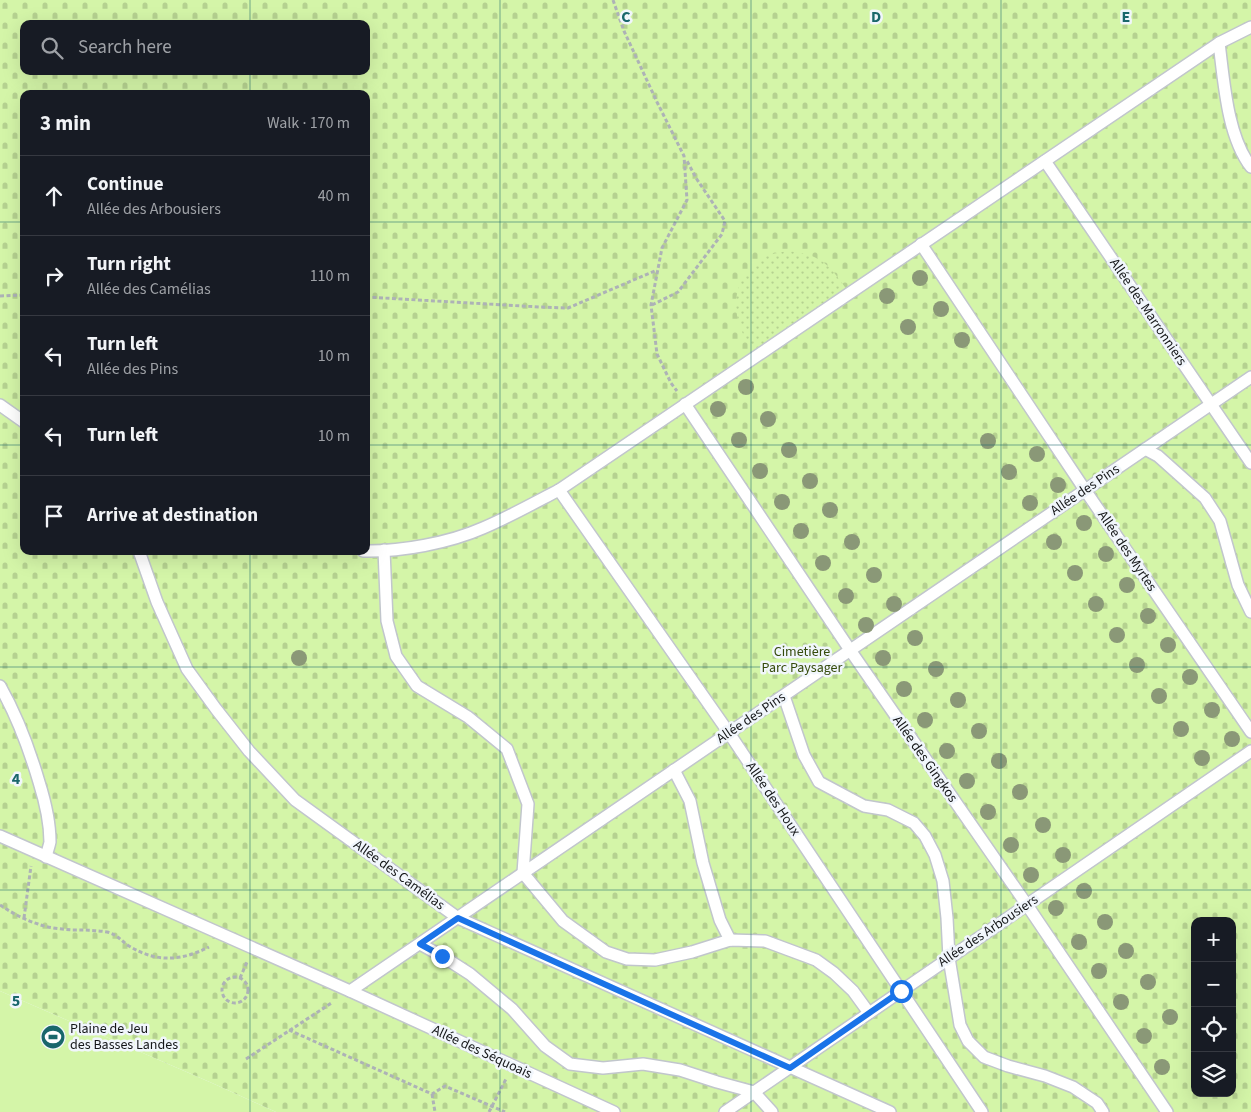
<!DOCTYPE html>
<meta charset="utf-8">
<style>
body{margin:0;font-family:"Source Sans 3",sans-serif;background:#242831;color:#f1f3f6}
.controls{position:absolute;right:15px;bottom:15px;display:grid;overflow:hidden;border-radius:10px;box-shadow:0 5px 20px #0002}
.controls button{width:45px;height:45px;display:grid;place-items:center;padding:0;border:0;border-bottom:1px solid #363941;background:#171b24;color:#f1f3f6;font:25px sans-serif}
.stop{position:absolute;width:15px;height:15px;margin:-11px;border:4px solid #1a73e8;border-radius:50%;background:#fff}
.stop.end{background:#1a73e8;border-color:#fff;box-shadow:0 1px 5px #0008}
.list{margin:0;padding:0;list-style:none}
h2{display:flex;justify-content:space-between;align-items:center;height:65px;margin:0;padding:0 20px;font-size:21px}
h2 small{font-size:16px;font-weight:400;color:#9ea1a6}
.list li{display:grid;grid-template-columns:32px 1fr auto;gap:15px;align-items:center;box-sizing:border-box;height:80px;padding:0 20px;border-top:1px solid #363941}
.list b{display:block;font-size:19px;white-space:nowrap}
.list p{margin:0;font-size:16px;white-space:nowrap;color:#9ea1a6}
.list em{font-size:16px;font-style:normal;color:#9ea1a6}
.icon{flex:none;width:28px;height:28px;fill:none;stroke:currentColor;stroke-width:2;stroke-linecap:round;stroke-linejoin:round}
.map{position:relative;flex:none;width:1251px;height:1112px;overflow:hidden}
.search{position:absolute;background:#171b24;box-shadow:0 5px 20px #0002;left:20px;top:20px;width:350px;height:55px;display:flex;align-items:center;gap:12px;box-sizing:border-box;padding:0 18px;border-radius:10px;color:#9ea1a6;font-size:19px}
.panel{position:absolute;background:#171b24;box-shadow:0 5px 20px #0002;left:20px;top:90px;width:350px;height:465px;border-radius:10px}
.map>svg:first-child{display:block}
.grass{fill:#d4f5a8}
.cemetery{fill:url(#cemetery-stones);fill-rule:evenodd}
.garden{fill:url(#garden-dots)}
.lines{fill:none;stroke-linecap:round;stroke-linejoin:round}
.lane-casing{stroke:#c1c6cc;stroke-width:14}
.path{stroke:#adb2b6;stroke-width:3;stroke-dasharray:4 2.5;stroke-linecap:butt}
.lane{stroke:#fff;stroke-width:11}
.tree{fill:#8a9877}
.route{stroke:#1a73e8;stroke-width:6}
.grid{fill:none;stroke:#19676b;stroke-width:1;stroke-opacity:0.55}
.labels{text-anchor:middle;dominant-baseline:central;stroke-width:5;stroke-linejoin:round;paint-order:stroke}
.street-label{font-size:14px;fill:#141618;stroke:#f1f6fc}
.park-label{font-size:14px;fill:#354b0b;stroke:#f1f6fc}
.poi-label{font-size:14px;fill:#141618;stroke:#f1f6fc;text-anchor:start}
.grid-label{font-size:16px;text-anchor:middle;font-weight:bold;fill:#19676b;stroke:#f1f6fc;stroke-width:5;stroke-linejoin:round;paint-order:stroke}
</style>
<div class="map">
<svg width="1251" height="1112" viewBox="0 0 1251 1112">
<defs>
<pattern id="cemetery-stones" width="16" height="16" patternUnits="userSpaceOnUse" patternTransform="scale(1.25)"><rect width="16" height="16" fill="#d4f5a8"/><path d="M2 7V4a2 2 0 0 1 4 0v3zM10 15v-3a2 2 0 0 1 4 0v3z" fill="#b5d190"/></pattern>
<pattern id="garden-dots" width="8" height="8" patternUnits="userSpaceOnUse" patternTransform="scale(1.25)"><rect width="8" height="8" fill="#d4f5a8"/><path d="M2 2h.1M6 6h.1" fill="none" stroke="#b5d190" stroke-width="1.8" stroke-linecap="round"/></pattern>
</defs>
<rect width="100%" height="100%" fill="#f1f6fc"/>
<path class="grass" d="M0,991L212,1083L276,1112H0Z"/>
<path class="cemetery" d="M0,0H1251V1112H276L212,1083L0,991ZM24,24H366V71H24ZM24,94H366V551H24ZM1195,921H1232V1093H1195Z"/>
<path class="garden" d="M788,251C821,255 828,263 847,290L755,352C750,345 744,338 741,329C729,300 739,268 769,255C775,253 782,252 788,251Z"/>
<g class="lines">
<defs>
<g id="lane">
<path d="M1219,43C1224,81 1227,136 1251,167"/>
<path d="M1045,161L1251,463"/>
<path d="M921,244L1085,490L1251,732"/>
<path d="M685,404L850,650L1027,905L1167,1112"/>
<path d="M0,405L24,422"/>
<path d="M1145,449L1158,456L1205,498L1220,521L1238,585L1251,612"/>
<path d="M559,490L729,733L982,1112"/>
<path d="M384,550L387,621L396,656L417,686L468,717L507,749L528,804L523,873L563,921L606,952L627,959L655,960L692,952L730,940L765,941L816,960L834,973L853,991L869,1013"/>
<path d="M139,551L157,602L187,669L216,709L249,751L295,800L458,918L890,1112"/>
<path d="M363,551C400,552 449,543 483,528C509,517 534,503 559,490L1219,43L1251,27"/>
<path d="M0,686C17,716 29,748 39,782C45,801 50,822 50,842C49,847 47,852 46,857"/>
<path d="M784,696L804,755L819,782L864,806L888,810L914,823L925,836L935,855L943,881L947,918L949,958L960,1025L968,1041L984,1057L1008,1066L1045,1076L1073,1087L1097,1103L1103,1112"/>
<path d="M674,770L690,801L703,863L720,920L730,940"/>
<path d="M0,836L350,991L614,1112"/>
<path d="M420,944L442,956L470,974L512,1009L545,1046L570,1064L603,1068L643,1064L680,1070L717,1082L754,1092L772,1112"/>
<path d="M350,991L1251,377"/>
<path d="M725,1112L1251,751"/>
</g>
</defs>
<use href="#lane" class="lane-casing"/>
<g class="path">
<path d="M613,0L624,31L657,102L684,156L687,200L662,248L651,305L657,354L671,383L677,391"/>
<path d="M0,296L24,295"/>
<path d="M366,297L539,307L568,308L657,270"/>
<path d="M652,305L678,292L722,234L725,221L696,178L686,159"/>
<path d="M0,905C12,913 25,920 38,924C48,928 61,929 72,930C84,930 95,930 107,932C118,935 120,940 129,946C157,963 181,961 209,947"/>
<path d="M24,918L31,866"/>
<circle cx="235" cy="990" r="13"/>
<path d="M240,978L247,962"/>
<path d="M289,1030L432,1094L445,1086L505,1112"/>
<path d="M246,1059L333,1002"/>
<path d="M432,1094L435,1112"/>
<path d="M489,1112L506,1079"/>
</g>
<use href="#lane" class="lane"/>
</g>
<g class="tree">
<circle cx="920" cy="278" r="8"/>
<circle cx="887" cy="296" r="8"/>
<circle cx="941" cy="309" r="8"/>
<circle cx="908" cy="327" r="8"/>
<circle cx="962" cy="340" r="8"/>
<circle cx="746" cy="387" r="8"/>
<circle cx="718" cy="409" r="8"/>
<circle cx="768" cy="419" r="8"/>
<circle cx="739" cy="440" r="8"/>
<circle cx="988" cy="441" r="8"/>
<circle cx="789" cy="450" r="8"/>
<circle cx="1037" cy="454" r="8"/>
<circle cx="760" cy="471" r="8"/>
<circle cx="1009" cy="472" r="8"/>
<circle cx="810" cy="481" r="8"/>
<circle cx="1058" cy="485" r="8"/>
<circle cx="782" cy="502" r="8"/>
<circle cx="1030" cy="503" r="8"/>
<circle cx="830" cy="510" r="8"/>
<circle cx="1084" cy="523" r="8"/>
<circle cx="801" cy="531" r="8"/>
<circle cx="852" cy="542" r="8"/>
<circle cx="1054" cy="542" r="8"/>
<circle cx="1106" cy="554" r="8"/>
<circle cx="823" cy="563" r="8"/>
<circle cx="1075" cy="573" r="8"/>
<circle cx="874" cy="575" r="8"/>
<circle cx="1127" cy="585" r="8"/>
<circle cx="846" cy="596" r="8"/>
<circle cx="894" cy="604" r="8"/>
<circle cx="1096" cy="604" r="8"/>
<circle cx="1148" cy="616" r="8"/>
<circle cx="866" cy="625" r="8"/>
<circle cx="1117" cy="635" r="8"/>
<circle cx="915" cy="638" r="8"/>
<circle cx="1168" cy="645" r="8"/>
<circle cx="299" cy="658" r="8"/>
<circle cx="883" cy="658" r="8"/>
<circle cx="1137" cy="665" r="8"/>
<circle cx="936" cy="669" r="8"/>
<circle cx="1190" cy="677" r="8"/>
<circle cx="904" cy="689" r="8"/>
<circle cx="1159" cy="696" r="8"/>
<circle cx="958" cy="700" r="8"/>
<circle cx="1212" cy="710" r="8"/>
<circle cx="925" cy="720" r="8"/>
<circle cx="1181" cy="729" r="8"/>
<circle cx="979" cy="731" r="8"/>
<circle cx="1232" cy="739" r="8"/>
<circle cx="947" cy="751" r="8"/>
<circle cx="1202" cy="758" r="8"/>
<circle cx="999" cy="761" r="8"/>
<circle cx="967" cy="781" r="8"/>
<circle cx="1020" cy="792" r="8"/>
<circle cx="988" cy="812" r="8"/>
<circle cx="1043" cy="825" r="8"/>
<circle cx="1011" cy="845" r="8"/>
<circle cx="1063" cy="855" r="8"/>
<circle cx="1031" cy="875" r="8"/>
<circle cx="1084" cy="891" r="8"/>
<circle cx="1056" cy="908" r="8"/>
<circle cx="1105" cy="922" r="8"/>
<circle cx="1079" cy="942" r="8"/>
<circle cx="1126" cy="951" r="8"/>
<circle cx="1099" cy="971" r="8"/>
<circle cx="1148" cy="982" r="8"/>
<circle cx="1121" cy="1002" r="8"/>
<circle cx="1170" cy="1017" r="8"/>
<circle cx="1144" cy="1036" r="8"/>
<circle cx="1162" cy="1067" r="8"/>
</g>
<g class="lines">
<path class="route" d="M442,956L420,944L458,918L790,1068L901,991"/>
</g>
<path class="grid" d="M250,0V24M500,0V1112M751,0V1112M1001,0V1112M250,71V94M0,222H24M366,222H1251M0,445H24M366,445H1251M250,551V1112M0,667H1251M0,890H1251"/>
<defs>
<symbol id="stadium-disc" viewBox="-11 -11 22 22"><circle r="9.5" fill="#19676b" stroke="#f1f6fc"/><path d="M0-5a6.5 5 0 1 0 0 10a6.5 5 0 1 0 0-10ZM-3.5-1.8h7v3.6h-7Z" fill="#fff"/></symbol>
</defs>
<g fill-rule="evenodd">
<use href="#stadium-disc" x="39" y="1023" width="28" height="28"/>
</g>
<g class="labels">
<g class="street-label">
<text transform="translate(1148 312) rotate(56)">Allée des Marronniers</text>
<text transform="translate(1085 490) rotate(-34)">Allée des Pins</text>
<text transform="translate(1127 551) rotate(56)">Allée des Myrtes</text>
<text transform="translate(751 718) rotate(-34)">Allée des Pins</text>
<text transform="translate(925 759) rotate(55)">Allée des Gingkos</text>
<text transform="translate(773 799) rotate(56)">Allée des Houx</text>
<text transform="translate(399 875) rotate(36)">Allée des Camélias</text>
<text transform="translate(988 931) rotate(-34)">Allée des Arbousiers</text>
<text transform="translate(482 1052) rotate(25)">Allée des Séquoais</text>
</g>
<g class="park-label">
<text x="802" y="652">Cimetière<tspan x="802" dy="16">Parc Paysager</tspan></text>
</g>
<g class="poi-label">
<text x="70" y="1029">Plaine de Jeu<tspan x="70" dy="16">des Basses Landes</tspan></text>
</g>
</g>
<g class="grid-label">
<text x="626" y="22">C</text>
<text x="876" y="22">D</text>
<text x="1126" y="22">E</text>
<text x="16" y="784">4</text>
<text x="16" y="1006">5</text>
</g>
</svg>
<div class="controls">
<button>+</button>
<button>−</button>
<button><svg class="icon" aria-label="locate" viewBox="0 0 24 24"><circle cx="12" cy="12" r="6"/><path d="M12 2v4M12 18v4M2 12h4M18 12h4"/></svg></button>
<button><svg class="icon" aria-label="layers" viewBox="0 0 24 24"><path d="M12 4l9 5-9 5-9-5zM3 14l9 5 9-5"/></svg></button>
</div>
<div class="stop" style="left:901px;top:991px"></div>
<div class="stop end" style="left:442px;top:956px"></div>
<div class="search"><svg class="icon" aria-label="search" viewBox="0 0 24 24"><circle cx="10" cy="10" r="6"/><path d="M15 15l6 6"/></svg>Search here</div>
<section class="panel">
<h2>3 min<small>Walk · 170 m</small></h2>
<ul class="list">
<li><svg class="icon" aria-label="ahead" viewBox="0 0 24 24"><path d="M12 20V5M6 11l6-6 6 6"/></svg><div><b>Continue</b><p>Allée des Arbousiers</p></div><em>40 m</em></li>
<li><svg class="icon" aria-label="right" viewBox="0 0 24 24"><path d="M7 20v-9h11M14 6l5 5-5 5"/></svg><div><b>Turn right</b><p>Allée des Camélias</p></div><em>110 m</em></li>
<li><svg class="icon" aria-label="left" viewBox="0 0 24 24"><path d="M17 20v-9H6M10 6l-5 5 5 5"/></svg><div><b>Turn left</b><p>Allée des Pins</p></div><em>10 m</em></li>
<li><svg class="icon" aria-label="left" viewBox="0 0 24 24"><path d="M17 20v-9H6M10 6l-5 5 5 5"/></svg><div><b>Turn left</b></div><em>10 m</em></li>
<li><svg class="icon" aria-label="arrive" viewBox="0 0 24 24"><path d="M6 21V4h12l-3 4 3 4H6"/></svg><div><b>Arrive at destination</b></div></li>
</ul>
</section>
</div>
